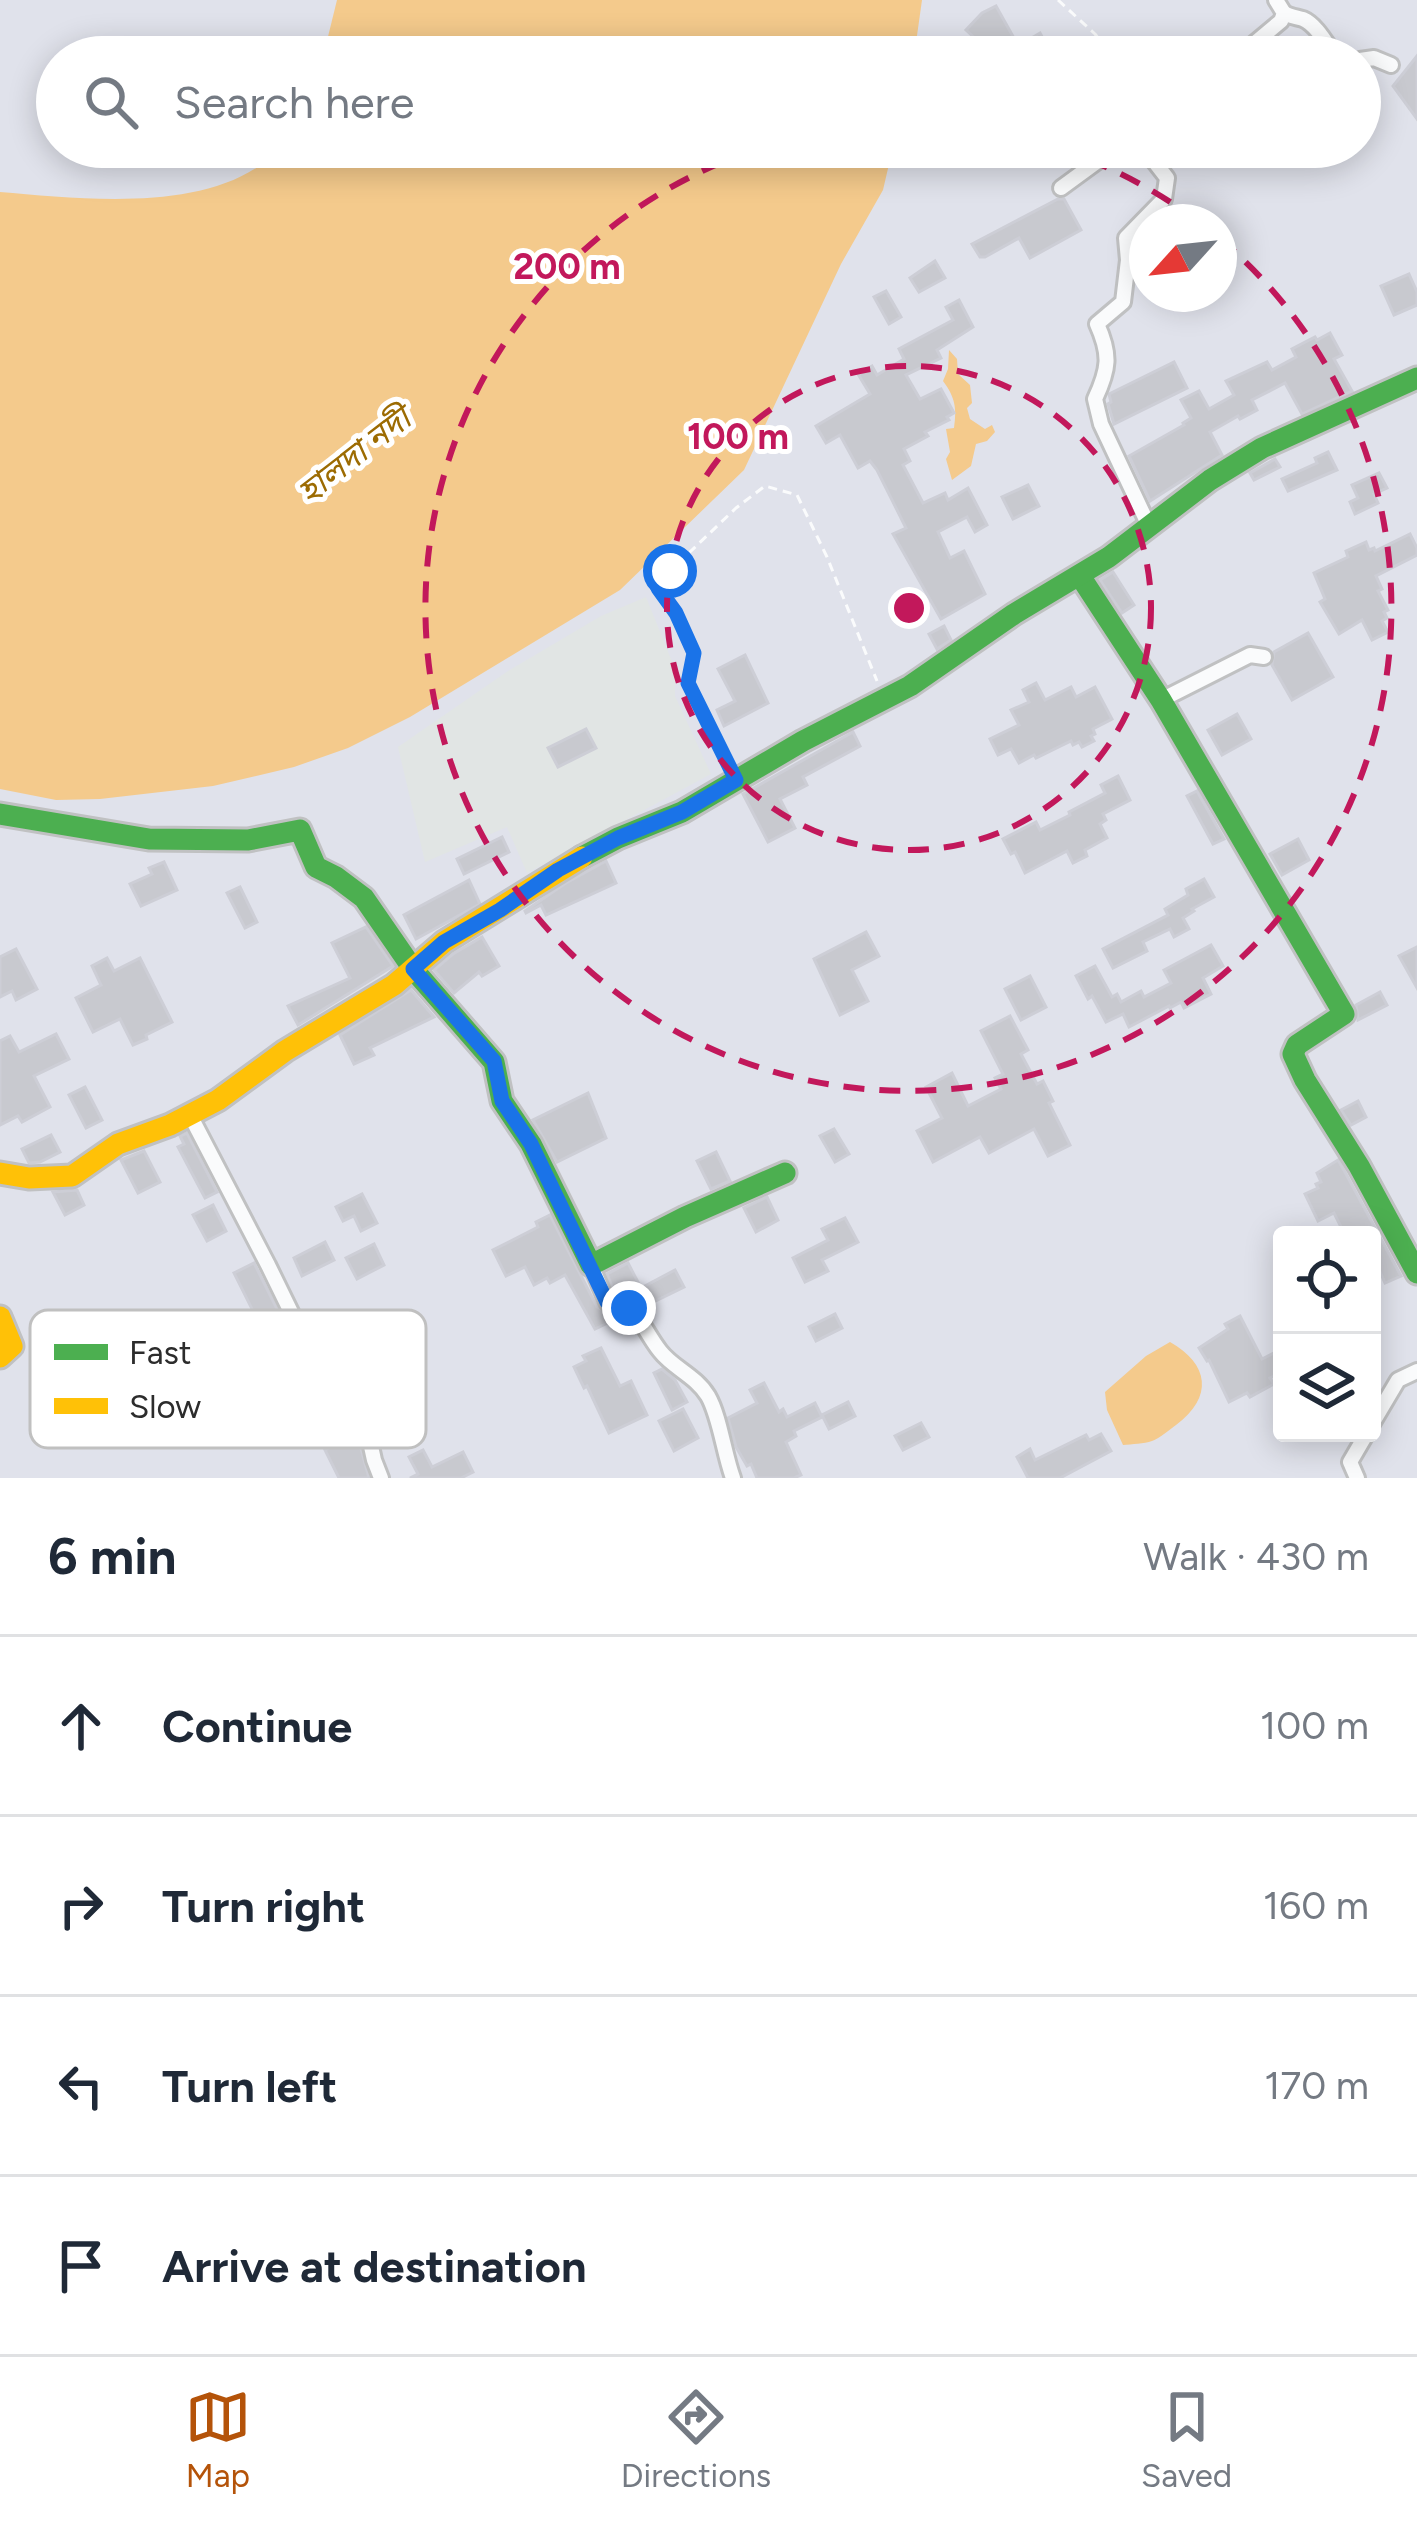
<!DOCTYPE html>
<meta charset="utf-8">
<style>
body{margin:0;font-family:Figtree,"Noto Sans Bengali",sans-serif;background:#f6f6f7;color:#1f2937}
.controls{position:absolute;right:36px;bottom:36px;display:grid;overflow:hidden;border-radius:12px;box-shadow:0 6px 30px #0003}
.controls button{width:108px;height:108px;display:grid;place-items:center;padding:0;border:0;border-bottom:3px solid #e0e1e3;background:#fff;color:#1f2937;font:60px sans-serif}
.compass{position:absolute;left:1129px;top:204px;width:108px;height:108px;border-radius:50%;background:#fff;box-shadow:0 6px 30px #0003;rotate:243deg}
.stop{position:absolute;width:36px;height:36px;margin:-27px;border:9px solid #1a73e8;border-radius:50%;background:#fff}
.stop.end{background:#1a73e8;border-color:#fff;box-shadow:0 3px 12px #0008}
.list{margin:0;padding:0;list-style:none}
h2{display:flex;justify-content:space-between;align-items:center;height:156px;margin:0;padding:0 48px;font-size:51px}
h2 small{font-size:39px;font-weight:400;color:#747a83}
.list li{display:grid;grid-template-columns:78px 1fr auto;gap:36px;align-items:center;box-sizing:border-box;height:180px;padding:0 48px;border-top:3px solid #e0e1e3}
.list b{display:block;font-size:45px;white-space:nowrap}
.list em{font-size:39px;font-style:normal;color:#747a83}
.icon{flex:none;width:66px;height:66px;fill:none;stroke:currentColor;stroke-width:2;stroke-linecap:round;stroke-linejoin:round}
.map{position:relative;flex:none;width:1417px;height:1478px;overflow:hidden}
.search{position:absolute;background:#fff;box-shadow:0 6px 30px #0003;left:36px;right:36px;top:36px;height:132px;display:flex;align-items:center;gap:30px;box-sizing:border-box;padding:0 42px;border-radius:66px;color:#747a83;font-size:45px}
.sheet{height:876px;background:#fff}
nav{display:flex;justify-content:space-around;align-items:center;box-sizing:border-box;height:168px;border-top:3px solid #e0e1e3;background:#fff;font-size:33px;color:#747a83}
nav a{display:grid;justify-items:center;gap:6px}
nav .on{color:#b45309}
.map>svg:first-child{display:block}
.industrial{fill:#e1e5e4}
.water{fill:#f4ca8c}
.building{fill:#c8c9cf;stroke:#cdced6;stroke-width:3}
.lines{fill:none;stroke-linecap:round;stroke-linejoin:round}
.street-casing{stroke:#c0c1c2;stroke-width:20}
.fast-casing{stroke:#c0c1c2;stroke-width:27}
.slow-casing{stroke:#c0c1c2;stroke-width:27}
.path{stroke:#fafbfc;stroke-width:3;stroke-dasharray:9 6;stroke-linecap:butt}
.street{stroke:#fafbfc;stroke-width:14}
.fast{stroke:#4caf50;stroke-width:21}
.slow{stroke:#ffc107;stroke-width:21}
.route{stroke:#1a73e8;stroke-width:15}
.ring{fill:none;stroke:#c2185b;stroke-width:6;stroke-dasharray:21 15}
.labels{text-anchor:middle;dominant-baseline:central;stroke-width:10;stroke-linejoin:round;paint-order:stroke}
.water-label{font-size:33px;font-style:italic;fill:#9c6b02;stroke:#fff}
.key{fill:#fff;stroke:#c0c0c0;stroke-width:3}
.key-label{font-size:33px;fill:#2c2c2c}
.centre{fill:#c2185b;stroke:#fff;stroke-width:6}
.ring-label{font-size:36px;text-anchor:middle;font-weight:bold;fill:#c2185b;stroke:#fff;stroke-width:10;stroke-linejoin:round;paint-order:stroke}
</style>
<div class="map">
<svg width="1417" height="1478" viewBox="0 0 1417 1478">
<rect width="100%" height="100%" fill="#e0e2eb"/>
<path class="industrial" d="M646,597L675,669V696L711,774L527,873L507,827L425,862L398,747L508,671L601,616Z"/>
<g class="water">
<path d="M337,0H922L914,57H323Z"/>
<path d="M281,147H893L883,190L841,264L744,470L620,590L410,717L348,748L294,767L213,786L100,799L56,800L0,789V192C84,199 219,216 281,147Z"/>
<path d="M949,350L957,359L958,374L970,385L972,403L967,408L970,419L985,429L992,425L995,432L987,441L976,444L971,466L952,480L946,459L950,452L946,429L954,428C957,408 955,397 943,381L948,369Z"/>
<path d="M1170,1342C1209,1364 1214,1397 1176,1425C1169,1430 1160,1438 1152,1441C1144,1444 1132,1444 1123,1445L1107,1410L1105,1392L1146,1356Z"/>
</g>
<g class="building">
<path d="M996,6L1020,49L1006,57H995L966,30L982,13Z"/>
<path d="M1040,33L1053,57H1031L1023,43Z"/>
<path d="M1417,56V119L1393,86Z"/>
<path d="M1058,199H1064L1081,230L1030,258L1019,238L985,257H980L972,244Z"/>
<path d="M935,261L945,278L919,292L910,278Z"/>
<path d="M1409,274L1417,292V305L1394,315L1381,286Z"/>
<path d="M886,291L901,317L889,324L874,297Z"/>
<path d="M959,300L973,327L937,350L941,358L906,375L920,399L941,389L954,413L947,417L949,420L925,432L928,436L904,449L910,461L903,465L923,503L945,493L948,500L968,488L987,525L975,532L967,517L938,532L950,558L964,551L985,594L941,619L893,534L906,528L877,470L870,461L858,468L840,435L826,443L816,426L870,394L858,374L872,366L877,375L904,359L899,349L953,320L946,307Z"/>
<path d="M1330,333L1342,355L1334,359L1352,391L1302,414L1285,383L1252,400L1257,410L1240,419L1238,416L1210,432L1222,455L1150,501L1129,456L1184,425L1183,423L1191,418L1181,400L1199,391L1209,409L1234,395L1226,381L1267,362L1272,370L1296,357L1292,349L1315,337L1317,340Z"/>
<path d="M1174,362L1187,388L1114,424L1108,404L1111,402L1109,394Z"/>
<path d="M1328,452L1337,470L1288,491L1282,479L1317,463L1315,458Z"/>
<path d="M1275,459L1280,467L1254,480L1250,473Z"/>
<path d="M1379,473L1387,488L1374,494L1378,503L1355,514L1350,502L1358,498L1352,485Z"/>
<path d="M1028,485L1039,506L1013,519L1002,497Z"/>
<path d="M1410,534L1417,548V555L1376,576L1382,589L1378,591L1388,610L1384,612L1387,618L1382,621L1388,632L1372,640L1362,620L1339,634L1320,602L1325,599L1314,573L1348,557L1346,551L1366,542L1369,550L1374,548L1375,551Z"/>
<path d="M1113,572L1134,605L1122,613L1100,580Z"/>
<path d="M944,626L951,640L937,649L929,634Z"/>
<path d="M1308,633L1333,677L1292,700L1272,665L1274,652Z"/>
<path d="M745,655L768,703L724,726L717,710L735,701L718,669Z"/>
<path d="M1036,683L1045,700L1071,687L1076,697L1095,687L1112,719L1093,729L1095,734L1091,736L1094,741L1082,747L1079,742L1073,745L1071,741L1036,758L1034,755L1019,763L1011,749L998,755L990,739L1019,725L1011,710L1029,702L1023,690Z"/>
<path d="M1237,714L1251,739L1222,755L1208,730Z"/>
<path d="M586,729L596,748L558,767L548,748Z"/>
<path d="M853,732L860,746L803,777L807,785L780,799L795,828L768,842L743,794Z"/>
<path d="M1118,776L1130,800L1103,814L1106,820L1100,824L1107,838L1085,850L1087,856L1073,863L1067,851L1025,873L1015,852L1011,854L1003,839L1036,822L1040,830L1070,815L1069,812L1105,793L1101,785Z"/>
<path d="M1197,791L1224,839L1213,844L1187,796Z"/>
<path d="M502,837L509,852L464,874L457,859Z"/>
<path d="M1298,839L1309,860L1282,875L1270,854Z"/>
<path d="M606,861L616,883L546,915L541,905L526,913L525,911L566,883Z"/>
<path d="M164,862L177,890L141,906L130,884L152,874L149,868Z"/>
<path d="M1204,879L1214,897L1192,909L1194,911L1183,918L1189,929L1174,937L1170,929L1143,942L1147,951L1113,968L1103,949L1168,915L1165,909L1188,895L1186,889Z"/>
<path d="M469,880L480,904L416,939L404,915Z"/>
<path d="M240,887L257,922L245,928L227,893Z"/>
<path d="M366,927L393,966L298,1025L288,1006L350,978L332,943Z"/>
<path d="M866,932L879,956L852,970L868,1001L840,1015L814,959Z"/>
<path d="M482,937L499,966L482,976L479,972L454,993L434,970L453,954Z"/>
<path d="M1211,945L1223,966L1203,978L1211,994L1184,1008L1181,1002L1170,1008L1169,1006L1129,1027L1123,1014L1106,1022L1092,996L1088,999L1076,976L1095,966L1112,997L1117,994L1121,1002L1141,991L1144,997L1171,983L1164,970Z"/>
<path d="M1417,947V988L1399,956Z"/>
<path d="M16,949L37,989L16,1000L12,991L0,997V957Z"/>
<path d="M107,958L114,971L140,958L172,1022L146,1035L147,1039L133,1045L120,1019L93,1032L76,998L101,985L92,966Z"/>
<path d="M1030,976L1046,1007L1021,1020L1005,989Z"/>
<path d="M411,990L434,1017L370,1048L374,1055L354,1064L340,1035Z"/>
<path d="M1380,992L1387,1005L1358,1020L1356,1005Z"/>
<path d="M1010,1016L1028,1050L1021,1054L1037,1084L1043,1081L1053,1101L1049,1103L1070,1145L1048,1156L1034,1129L989,1153L980,1137L933,1162L917,1131L942,1118L926,1087L952,1073L968,1106L1001,1089L995,1078L1003,1074L981,1031Z"/>
<path d="M56,1034L69,1059L34,1076L50,1107L22,1122L18,1116L0,1125V1041L10,1036L19,1052Z"/>
<path d="M85,1087L102,1120L86,1128L69,1095Z"/>
<path d="M588,1093L606,1138L557,1162L533,1120Z"/>
<path d="M1358,1101L1366,1117L1351,1125L1341,1110Z"/>
<path d="M834,1129L849,1154L835,1162L820,1136Z"/>
<path d="M187,1133L217,1192L205,1198L178,1147L184,1144L180,1136Z"/>
<path d="M51,1135L60,1152L40,1162L29,1163L22,1149Z"/>
<path d="M144,1151L160,1182L138,1193L121,1160Z"/>
<path d="M716,1152L730,1181L711,1189L697,1161Z"/>
<path d="M1338,1160L1346,1174L1401,1276L1385,1283L1372,1254L1374,1235H1345L1334,1213L1318,1221L1305,1194L1318,1188L1316,1184L1321,1182L1317,1173Z"/>
<path d="M77,1190L84,1205L65,1215L53,1192Z"/>
<path d="M362,1194L377,1223L361,1231L354,1216L343,1221L336,1207Z"/>
<path d="M767,1197L778,1220L756,1232L744,1208Z"/>
<path d="M213,1205L226,1231L207,1241L193,1215Z"/>
<path d="M550,1215L597,1307L618,1318L595,1329L565,1275L550,1283L547,1278L534,1285L525,1267L506,1276L493,1250L538,1227L536,1222Z"/>
<path d="M845,1218L858,1242L822,1260L828,1271L805,1282L793,1258L828,1240L822,1229Z"/>
<path d="M325,1242L334,1260L302,1276L294,1258Z"/>
<path d="M374,1244L384,1265L357,1279L346,1258Z"/>
<path d="M254,1263L289,1333L269,1343L234,1273Z"/>
<path d="M628,1263L641,1288L675,1270L684,1287L643,1307L615,1293L607,1274Z"/>
<path d="M835,1314L842,1328L816,1341L809,1327Z"/>
<path d="M1240,1316L1262,1359L1282,1349V1372L1270,1378L1274,1384L1250,1397L1247,1393L1229,1402L1209,1360L1207,1361L1199,1348L1228,1329L1225,1324Z"/>
<path d="M601,1348L620,1386L631,1381L647,1415L609,1433L587,1386L584,1388L574,1367L586,1361L583,1356Z"/>
<path d="M662,1369L675,1380L687,1402L672,1410L654,1373Z"/>
<path d="M764,1383L779,1412L783,1409L787,1417L815,1403L822,1417L794,1431L796,1436L786,1442L801,1475L794,1478H757L751,1464L747,1466L736,1447L728,1418L757,1403L750,1390Z"/>
<path d="M848,1402L855,1416L829,1429L822,1415Z"/>
<path d="M683,1409L698,1438L674,1451L659,1421Z"/>
<path d="M921,1423L929,1437L903,1450L895,1436Z"/>
<path d="M357,1434L369,1478H339L325,1450Z"/>
<path d="M1101,1434L1111,1451L1060,1478H1028L1017,1457L1030,1449L1035,1460L1086,1435L1089,1440Z"/>
<path d="M423,1450L432,1467L463,1452L473,1472L461,1478H410L418,1474L409,1457Z"/>
</g>
<g class="lines">
<defs>
<g id="street">
<path d="M1284,13C1289,16 1296,17 1303,19C1317,25 1327,45 1336,57"/>
<path d="M1238,57L1281,21L1284,13L1276,0"/>
<path d="M1360,60L1374,58L1391,65"/>
<path d="M1143,147L1167,178L1164,199L1126,238L1128,260L1123,302L1097,324C1111,355 1109,369 1095,399L1101,424L1149,526"/>
<path d="M1061,188L1117,147"/>
<path d="M1161,700L1250,655L1264,657"/>
<path d="M190,1115L268,1265L330,1392L363,1410L374,1460L381,1478"/>
<path d="M591,1265L607,1302C643,1311 640,1325 660,1351C673,1368 696,1376 708,1396C720,1417 724,1454 733,1478"/>
<path d="M1372,1424L1398,1380L1417,1371"/>
<path d="M1357,1478L1350,1462L1367,1433"/>
</g>
<g id="fast">
<path d="M1080,576L1161,700L1344,1014L1297,1045L1293,1054L1305,1080L1359,1166L1417,1273"/>
<path d="M0,814L149,839L248,840L300,830L316,867L336,877L364,898L413,969L494,1062L502,1101L531,1144L591,1265L685,1217L785,1173"/>
<path d="M582,857L618,838L682,812L803,741L910,686L1014,614L1109,557L1210,480L1262,448L1417,378"/>
</g>
<g id="slow">
<path d="M0,1173L29,1178L72,1176L118,1144L170,1125L218,1100L285,1051L394,985L444,942L582,857"/>
<path d="M0,1317L12,1346L0,1357"/>
</g>
</defs>
<use href="#street" class="street-casing"/>
<use href="#fast" class="fast-casing"/>
<use href="#slow" class="slow-casing"/>
<g class="path">
<path d="M1058,0L1095,34L1113,57"/>
<path d="M727,763L688,683L694,653L676,613L659,588L670,571L736,508L765,486L797,495L827,557L877,681"/>
</g>
<use href="#street" class="street"/>
<use href="#fast" class="fast"/>
<use href="#slow" class="slow"/>
</g>
<g class="lines">
<path class="route" d="M629,1308L607,1302L531,1144L502,1101L494,1061L413,969L444,942L500,910L558,870L618,838L682,812L736,780L688,683L694,653L676,613L658,588L670,571"/>
</g>
<g class="ring">
<circle cx="909" cy="608" r="242"/>
<path d="M1054 147A483 483 0 0 1 1196 220M1219 238A483 483 0 1 1 764 147"/>
</g>
<g class="labels">
<g class="water-label">
<text transform="translate(354 455) rotate(-38)">হালদা নদী</text>
</g>
</g>
<rect x="30" y="1310" width="396" height="138" rx="18" class="key"/>
<rect x="54" y="1344" width="54" height="16" fill="#4caf50"/>
<rect x="54" y="1398" width="54" height="16" fill="#ffc107"/>
<g class="key-label">
<text x="129" y="1364">Fast</text>
<text x="129" y="1418">Slow</text>
</g>
<circle cx="909" cy="608" r="18" class="centre"/>
<g class="ring-label">
<text x="567" y="279">200 m</text>
<text x="738" y="449">100 m</text>
</g>
</svg>
<div class="controls">
<button><svg class="icon" aria-label="locate" viewBox="0 0 24 24"><circle cx="12" cy="12" r="6"/><path d="M12 2v4M12 18v4M2 12h4M18 12h4"/></svg></button>
<button><svg class="icon" aria-label="layers" viewBox="0 0 24 24"><path d="M12 4l9 5-9 5-9-5zM3 14l9 5 9-5"/></svg></button>
</div>
<svg class="compass" viewBox="-18 -18 36 36"><path d="M0-13l5 13h-10z" fill="#e53935"/><path d="M0 13l5-13h-10z" fill="#747a83"/></svg>
<div class="stop" style="left:670px;top:571px"></div>
<div class="stop end" style="left:629px;top:1308px"></div>
<div class="search"><svg class="icon" aria-label="search" viewBox="0 0 24 24"><circle cx="10" cy="10" r="6"/><path d="M15 15l6 6"/></svg>Search here</div>
</div>
<section class="sheet">
<h2>6 min<small>Walk · 430 m</small></h2>
<ul class="list">
<li><svg class="icon" aria-label="ahead" viewBox="0 0 24 24"><path d="M12 20V5M6 11l6-6 6 6"/></svg><div><b>Continue</b></div><em>100 m</em></li>
<li><svg class="icon" aria-label="right" viewBox="0 0 24 24"><path d="M7 20v-9h11M14 6l5 5-5 5"/></svg><div><b>Turn right</b></div><em>160 m</em></li>
<li><svg class="icon" aria-label="left" viewBox="0 0 24 24"><path d="M17 20v-9H6M10 6l-5 5 5 5"/></svg><div><b>Turn left</b></div><em>170 m</em></li>
<li><svg class="icon" aria-label="arrive" viewBox="0 0 24 24"><path d="M6 21V4h12l-3 4 3 4H6"/></svg><div><b>Arrive at destination</b></div></li>
</ul>
</section>
<nav>
<a class="on"><svg class="icon" aria-label="map" viewBox="0 0 24 24"><path d="M3 6l6-2 6 2 6-2v14l-6 2-6-2-6 2zM9 4v14M15 6v14"/></svg>Map</a>
<a><svg class="icon" aria-label="directions" viewBox="0 0 24 24"><path d="M12 3l9 9-9 9-9-9zM9 14v-3h6M13 9l2 2-2 2"/></svg>Directions</a>
<a><svg class="icon" aria-label="saved" viewBox="0 0 24 24"><path d="M7 4h10v16l-5-4-5 4z"/></svg>Saved</a>
</nav>
